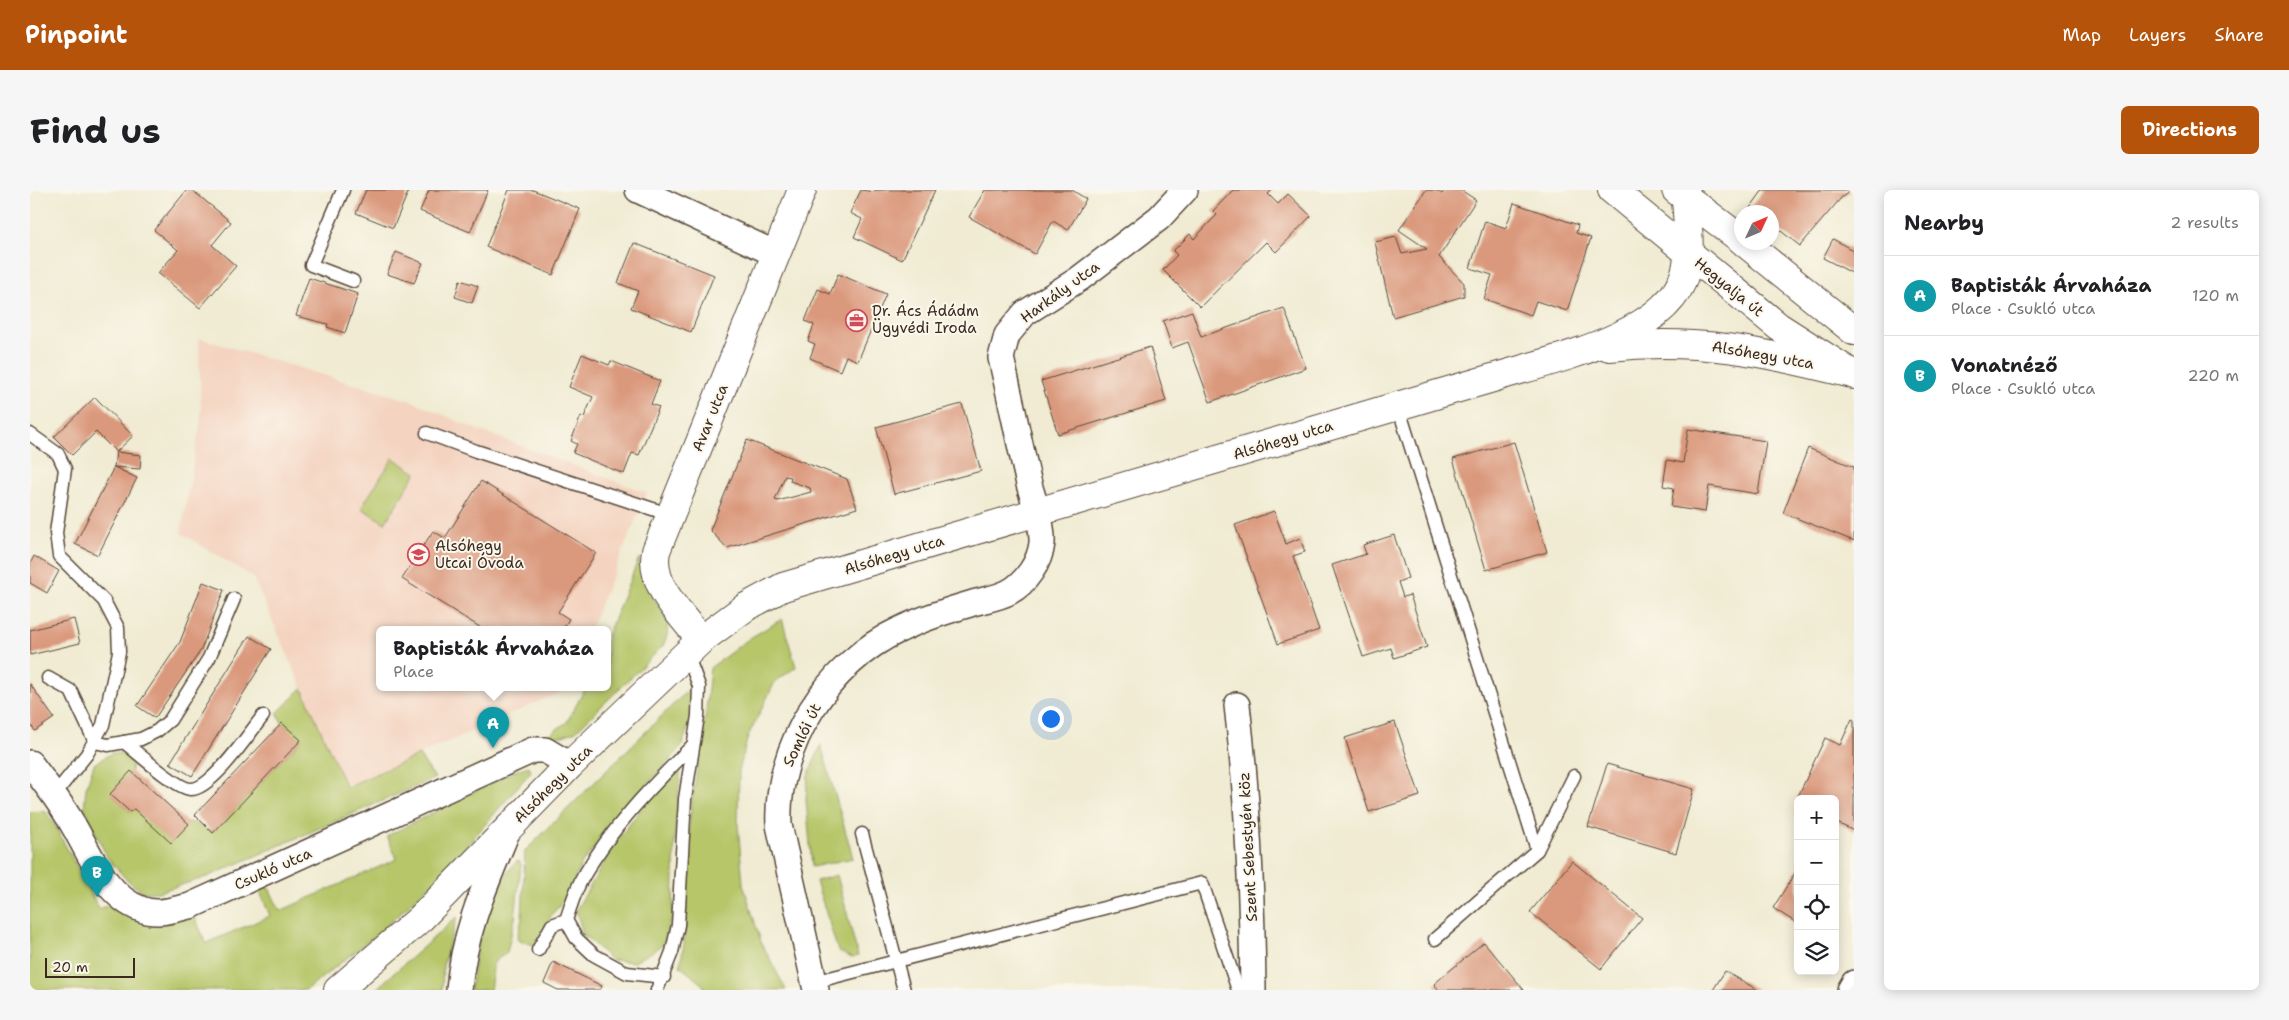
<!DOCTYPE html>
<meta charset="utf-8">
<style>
body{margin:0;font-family:"Shantell Sans",sans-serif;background:#f6f6f6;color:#202124}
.controls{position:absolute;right:15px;bottom:15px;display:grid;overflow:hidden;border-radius:8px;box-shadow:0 2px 12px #0003}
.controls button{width:45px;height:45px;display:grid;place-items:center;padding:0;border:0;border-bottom:1px solid #e0e0e0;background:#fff;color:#202124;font:25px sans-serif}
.compass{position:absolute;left:1704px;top:15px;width:45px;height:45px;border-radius:50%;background:#fff;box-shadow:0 2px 12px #0003;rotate:46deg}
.scale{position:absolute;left:15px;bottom:12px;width:90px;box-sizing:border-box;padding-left:5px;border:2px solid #3b2a1e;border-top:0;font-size:14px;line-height:18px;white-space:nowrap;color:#3b2a1e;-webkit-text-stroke:4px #fbf7ec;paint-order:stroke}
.you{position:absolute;left:1020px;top:528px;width:18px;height:18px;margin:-12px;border:4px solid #fff;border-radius:50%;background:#1a73e8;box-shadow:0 0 0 8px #1a73e833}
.badge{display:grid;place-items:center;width:32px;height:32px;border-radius:50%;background:#b45309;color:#fff;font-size:16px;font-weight:700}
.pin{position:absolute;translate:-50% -41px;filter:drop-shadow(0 1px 2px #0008)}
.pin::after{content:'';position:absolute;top:26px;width:18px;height:15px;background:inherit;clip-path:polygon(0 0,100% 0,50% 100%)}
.popup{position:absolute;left:346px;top:436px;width:235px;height:65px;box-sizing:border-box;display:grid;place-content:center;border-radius:8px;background:#fff;filter:drop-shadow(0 1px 4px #0005);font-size:16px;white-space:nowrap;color:#757577}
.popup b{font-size:19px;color:#202124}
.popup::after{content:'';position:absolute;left:50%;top:100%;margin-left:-10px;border:10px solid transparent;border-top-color:#fff}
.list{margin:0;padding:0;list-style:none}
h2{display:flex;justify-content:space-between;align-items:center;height:65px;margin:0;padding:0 20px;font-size:21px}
h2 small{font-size:16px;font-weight:400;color:#757577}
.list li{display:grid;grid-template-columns:32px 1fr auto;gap:15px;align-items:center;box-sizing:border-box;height:80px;padding:0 20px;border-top:1px solid #e0e0e0}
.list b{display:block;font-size:19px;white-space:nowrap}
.list p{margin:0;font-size:16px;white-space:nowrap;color:#757577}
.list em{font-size:16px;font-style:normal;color:#757577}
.icon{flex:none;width:28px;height:28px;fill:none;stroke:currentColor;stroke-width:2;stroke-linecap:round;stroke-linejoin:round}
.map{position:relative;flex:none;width:1824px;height:800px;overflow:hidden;border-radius:8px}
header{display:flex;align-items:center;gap:30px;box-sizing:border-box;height:70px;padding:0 25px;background:#b45309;color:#fff}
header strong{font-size:24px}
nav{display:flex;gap:28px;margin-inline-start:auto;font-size:18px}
.intro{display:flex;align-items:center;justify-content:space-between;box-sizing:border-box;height:120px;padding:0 30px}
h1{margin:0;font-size:35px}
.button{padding:12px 22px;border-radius:8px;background:#b45309;color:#fff;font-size:18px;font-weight:700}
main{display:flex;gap:30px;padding:0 30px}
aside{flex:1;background:#fff;border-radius:8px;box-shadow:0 2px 12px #0003}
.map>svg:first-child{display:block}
.built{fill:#f4d3c0}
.green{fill:#b6c669;stroke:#787844}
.building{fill:#da987b;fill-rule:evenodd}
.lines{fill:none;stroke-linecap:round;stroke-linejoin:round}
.service-casing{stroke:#564739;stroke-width:15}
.minor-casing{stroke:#564739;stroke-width:28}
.tertiary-casing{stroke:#564739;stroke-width:30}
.primary-casing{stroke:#564739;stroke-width:30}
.service{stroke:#fff;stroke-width:12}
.minor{stroke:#fff;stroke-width:25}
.tertiary{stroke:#fff;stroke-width:28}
.primary{stroke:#fff;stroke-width:28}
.labels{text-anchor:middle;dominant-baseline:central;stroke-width:4;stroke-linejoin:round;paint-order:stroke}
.street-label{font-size:15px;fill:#3b2a1e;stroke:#fbf7ec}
.poi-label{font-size:15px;fill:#3b2a1e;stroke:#fbf7ec;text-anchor:start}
</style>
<header>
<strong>Pinpoint</strong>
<nav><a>Map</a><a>Layers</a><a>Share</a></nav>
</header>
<div class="intro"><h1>Find us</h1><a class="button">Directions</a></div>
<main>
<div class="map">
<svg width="1824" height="800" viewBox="0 0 1824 800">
<rect width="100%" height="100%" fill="#fbf7ec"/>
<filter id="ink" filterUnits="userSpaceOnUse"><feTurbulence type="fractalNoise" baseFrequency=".02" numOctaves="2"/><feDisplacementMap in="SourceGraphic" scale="10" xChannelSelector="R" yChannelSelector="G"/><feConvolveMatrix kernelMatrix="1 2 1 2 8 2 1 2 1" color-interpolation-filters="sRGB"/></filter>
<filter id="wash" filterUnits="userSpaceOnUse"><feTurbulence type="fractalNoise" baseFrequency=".0096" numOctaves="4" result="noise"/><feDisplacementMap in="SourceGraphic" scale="20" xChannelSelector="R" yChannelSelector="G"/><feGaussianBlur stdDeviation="1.12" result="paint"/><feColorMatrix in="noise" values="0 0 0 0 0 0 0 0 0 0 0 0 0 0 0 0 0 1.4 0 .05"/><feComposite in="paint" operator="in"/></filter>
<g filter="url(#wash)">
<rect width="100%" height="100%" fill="#f0ebd2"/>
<path class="built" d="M169,148L384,212L443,238L617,303L560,439H349V497H536L535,500L316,597L223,387L151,343L171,229Z"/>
<g class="green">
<path d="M363,268L386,283L355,333L331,318Z"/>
<path d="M609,368L613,393L637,429L638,443L633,456L546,541L533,546L516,547L537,532L556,497H577V446Z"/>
<path d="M752,429L766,477L745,492L718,546L709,581L708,634L713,694L731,752L756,800H675L673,795L650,776L654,754L660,624L676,521L680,478L720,448Z"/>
<path d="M272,498L316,597L389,565L405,588L177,687L128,702H112L96,689L77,667L54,619L56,598L64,574L82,563L103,565L101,581L81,604L100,622L104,619L167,634L183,643L271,550L252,533L247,523Z"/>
<path d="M660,498L663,510L660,532L651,558L606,606L552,673L534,711L522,724L505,755L489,751L487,748L492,729L495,661Z"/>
<path d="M791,555L823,668L782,677L776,609L778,586Z"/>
<path d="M499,576L501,581L497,586L415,681L350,742L276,800H0V622L15,621L23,632L69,719L77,716L100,727L162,726L165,728L176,753L240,726L230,702L234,697L239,698L250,721L367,669L357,646L489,579Z"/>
<path d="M651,576L645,640L643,724L633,755L605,772L581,770L553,744L546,720L588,649L616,613Z"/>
<path d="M489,671L491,674L485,728L477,762L464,772L460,800H440C447,756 455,706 486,672Z"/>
<path d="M807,685L828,766L822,768L808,761L786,691Z"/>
<path d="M427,727L413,776L412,800H345Z"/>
</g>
<g id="blocks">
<g class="building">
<path d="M157,0H162L201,32L182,55L206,76L170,118L128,83L148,60L124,40Z"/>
<path d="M336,0H379L363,38L326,23Z"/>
<path d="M399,0H458L440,42L390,21Z"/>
<path d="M479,0H503L550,19L523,85L456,57Z"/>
<path d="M831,0L844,2L845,0H905L872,70L824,47L832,29L820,23Z"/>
<path d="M955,0H1042L1056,9L1038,40L1023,31L1005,64L939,27Z"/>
<path d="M1203,0H1242L1238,4L1248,14L1258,4L1281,26L1246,62L1236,52L1170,117L1133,80L1147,65L1143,61L1160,44L1164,49L1178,34L1187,25L1183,21Z"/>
<path d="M1396,0H1406L1412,4L1415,0H1431L1446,10L1409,67L1434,93V106L1363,127L1345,52L1366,47L1372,64L1397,59L1369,40Z"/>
<path d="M1733,0H1821L1811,8L1770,56L1742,34V22H1726L1720,18Z"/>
<path d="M1484,13L1548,35L1546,43L1561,48L1537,121L1506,111L1501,125L1454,109L1462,85L1440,78L1455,31L1476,38Z"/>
<path d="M1803,49L1824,61V84L1793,68Z"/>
<path d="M604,53L684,85L661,142L601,118L608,101L588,93Z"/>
<path d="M366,62L393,73L384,93L357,84Z"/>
<path d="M808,84L856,104L828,171L816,166L810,181L780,168L785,154L778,151L784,135L775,131L788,99L800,104Z"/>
<path d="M279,88L328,104L315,143L297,137L298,134L266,126Z"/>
<path d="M430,90L448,96L442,113L425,107Z"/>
<path d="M1254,118L1276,178L1180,212L1158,152L1142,158L1133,131L1162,121L1171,147Z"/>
<path d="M1120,157L1136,211L1028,244L1011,191Z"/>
<path d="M552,164L579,175L581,171L630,191L621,214L629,217L609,265L602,263L594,284L543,263L547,254L541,251L551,226L554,227L563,207L539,197Z"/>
<path d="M65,207L103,246L86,262L111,265L110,279L84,277L86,262L66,242L42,265L24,247Z"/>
<path d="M932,214L951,281L864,304L846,237Z"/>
<path d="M1658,239L1736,251L1728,304L1679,296L1675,322L1641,317L1644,298L1633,296L1637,270L1653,273Z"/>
<path d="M717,250L817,289L827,318L697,358L680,340ZM755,286L761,287L760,291L780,298L781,302L748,311L745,310Z"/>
<path d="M1484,252L1517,362L1456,380L1423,269Z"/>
<path d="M1778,258L1824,277V351L1753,323Z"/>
<path d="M84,277L107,288L68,365L45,354Z"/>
<path d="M451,291L566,363L528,422L539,429L533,439H453L372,389L403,341L415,348Z"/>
<path d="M1244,321L1256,354L1270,348L1275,362L1263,366L1289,440L1248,454L1205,335Z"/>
<path d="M1364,345L1378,388L1368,392L1373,407L1380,405L1397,457L1364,468L1361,458L1333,467L1302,375L1336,364L1333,355Z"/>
<path d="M4,366L29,381L17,403L0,393V374Z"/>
<path d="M173,392L194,400L171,460L125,528L107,516L150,452Z"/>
<path d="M44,429L50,453L0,465V440Z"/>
<path d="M219,446L241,459L162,586L140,573Z"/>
<path d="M0,494L24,528L5,541L0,534Z"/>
<path d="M1822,529L1824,530V641L1805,632V609H1768V614L1765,613L1795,548L1810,555Z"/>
<path d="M1365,532L1390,606L1339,622L1315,548Z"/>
<path d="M252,533L271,550L183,643L165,625Z"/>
<path d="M1577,574L1664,599L1646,663L1558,637Z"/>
<path d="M101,581L159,634L141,653L104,619L100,622L80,604Z"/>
<path d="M1542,671L1612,728L1571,779L1500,722Z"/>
<path d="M1768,678V734L1743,718Z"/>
<path d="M1454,752L1494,800H1409L1404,794Z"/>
<path d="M523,772L572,796L570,800H528L514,793Z"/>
<path d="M1695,781L1728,800H1683Z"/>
</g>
</g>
</g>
<g filter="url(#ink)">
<use href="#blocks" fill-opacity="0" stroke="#564739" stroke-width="1"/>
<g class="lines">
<defs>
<g id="service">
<path d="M313,0L281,75L323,91"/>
<path d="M1368,216L1507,660"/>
<path d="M397,243L446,261L641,325"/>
<path d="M0,244L28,264L35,279L26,343L29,366L74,411L88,438L89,462L73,535L57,564L24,605"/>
<path d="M18,488L41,501L65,552L78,555L111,549L127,541L140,530L179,468L204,409"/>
<path d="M94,552C107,562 146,598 160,599C181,601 220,542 233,526"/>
<path d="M832,644L874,800"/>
<path d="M536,730C541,716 545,700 553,687C581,638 622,596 662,556"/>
<path d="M1405,749L1507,660L1544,586"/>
<path d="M508,760L522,735L536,730L546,748L564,765L597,783L634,787"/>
<path d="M784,792L1172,693L1208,800"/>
<path d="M627,800L642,762L648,735L655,609L668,526L669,496L657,464"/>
</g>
<g id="minor">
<path d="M608,0L746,64"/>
<path d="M1207,515C1218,610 1222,704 1223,800"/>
<path d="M0,573C15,593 30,612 42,633C60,663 75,706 111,719C127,726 144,719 160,716L503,560H515L540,575"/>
<path d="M429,800C433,744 456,693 477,642"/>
<path d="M786,800L749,635C745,557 798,473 869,440C891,429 916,421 940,414C952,410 968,408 979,402C996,393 1010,372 1012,353C1013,334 1004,312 999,294C989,252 981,210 971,168L977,145L995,123L1049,89L1129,28L1155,0"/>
<path d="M1820,800L1824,793"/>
</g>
<g id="tertiary">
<path d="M1579,157C1666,147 1734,162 1818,183"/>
<path d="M671,450C652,425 619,396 626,361L772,0"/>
<path d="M308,800L390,729L540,575L671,450L716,417L753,397L1466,187C1521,170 1638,146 1655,83C1662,59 1657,32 1656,8"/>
</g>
<g id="primary">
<path d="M1582,0L1749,137L1824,185"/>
<path d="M1646,0L1712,50"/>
<path d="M1714,52L1824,141"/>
</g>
</defs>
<use href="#service" class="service-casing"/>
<use href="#minor" class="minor-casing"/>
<use href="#tertiary" class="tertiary-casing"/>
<use href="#primary" class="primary-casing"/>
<use href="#service" class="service"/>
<use href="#minor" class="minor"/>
<use href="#tertiary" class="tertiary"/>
<use href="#primary" class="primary"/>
</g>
</g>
<defs>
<symbol id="office-ring" viewBox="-11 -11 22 22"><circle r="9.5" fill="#fbf7ec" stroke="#d1495b" stroke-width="1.5"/><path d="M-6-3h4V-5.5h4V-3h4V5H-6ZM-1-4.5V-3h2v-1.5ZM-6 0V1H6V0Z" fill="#d1495b"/></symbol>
<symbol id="school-ring" viewBox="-11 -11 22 22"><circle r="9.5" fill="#fbf7ec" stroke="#d1495b" stroke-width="1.5"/><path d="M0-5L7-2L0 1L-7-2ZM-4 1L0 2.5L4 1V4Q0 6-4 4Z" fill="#d1495b"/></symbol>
</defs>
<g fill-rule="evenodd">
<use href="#office-ring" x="814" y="118" width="25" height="25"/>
<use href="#school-ring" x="376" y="352" width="25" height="25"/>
</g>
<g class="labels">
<g class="street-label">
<text transform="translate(1699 97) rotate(39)">Hegyalja út</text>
<text transform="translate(1030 102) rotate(-36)">Harkály utca</text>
<text transform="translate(1733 165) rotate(10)">Alsóhegy utca</text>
<text transform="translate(680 228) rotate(-68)">Avar utca</text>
<text transform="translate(1253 250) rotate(-17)">Alsóhegy utca</text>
<text transform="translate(864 365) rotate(-17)">Alsóhegy utca</text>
<text transform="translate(772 545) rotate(-64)">Somlói út</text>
<text transform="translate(523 594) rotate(-45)">Alsóhegy utca</text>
<text transform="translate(1218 657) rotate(-93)">Szent Sebestyén köz</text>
<text transform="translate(243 679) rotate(-24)">Csukló utca</text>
</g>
<g class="poi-label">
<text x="842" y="121">Dr. Ács Ádádm<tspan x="842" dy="17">Ügyvédi Iroda</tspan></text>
<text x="405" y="356">Alsóhegy<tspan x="405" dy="17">Utcai Óvoda</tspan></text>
</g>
</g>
</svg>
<div class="controls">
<button>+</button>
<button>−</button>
<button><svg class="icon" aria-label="locate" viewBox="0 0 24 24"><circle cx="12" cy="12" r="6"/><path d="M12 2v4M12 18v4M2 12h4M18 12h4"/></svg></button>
<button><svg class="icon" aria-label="layers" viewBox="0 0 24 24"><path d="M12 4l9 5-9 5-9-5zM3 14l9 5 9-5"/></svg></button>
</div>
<svg class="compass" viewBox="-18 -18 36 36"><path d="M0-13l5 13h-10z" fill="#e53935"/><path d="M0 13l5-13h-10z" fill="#757577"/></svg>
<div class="scale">20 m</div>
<div class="you"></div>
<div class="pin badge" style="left:463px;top:558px;background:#0f9aa8">A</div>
<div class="popup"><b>Baptisták Árvaháza</b>Place</div>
<div class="pin badge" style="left:67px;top:707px;background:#0f9aa8">B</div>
</div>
<aside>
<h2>Nearby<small>2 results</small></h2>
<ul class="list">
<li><span class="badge" style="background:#0f9aa8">A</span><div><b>Baptisták Árvaháza</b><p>Place · Csukló utca</p></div><em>120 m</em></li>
<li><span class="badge" style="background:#0f9aa8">B</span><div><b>Vonatnéző</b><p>Place · Csukló utca</p></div><em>220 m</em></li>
</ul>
</aside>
</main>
